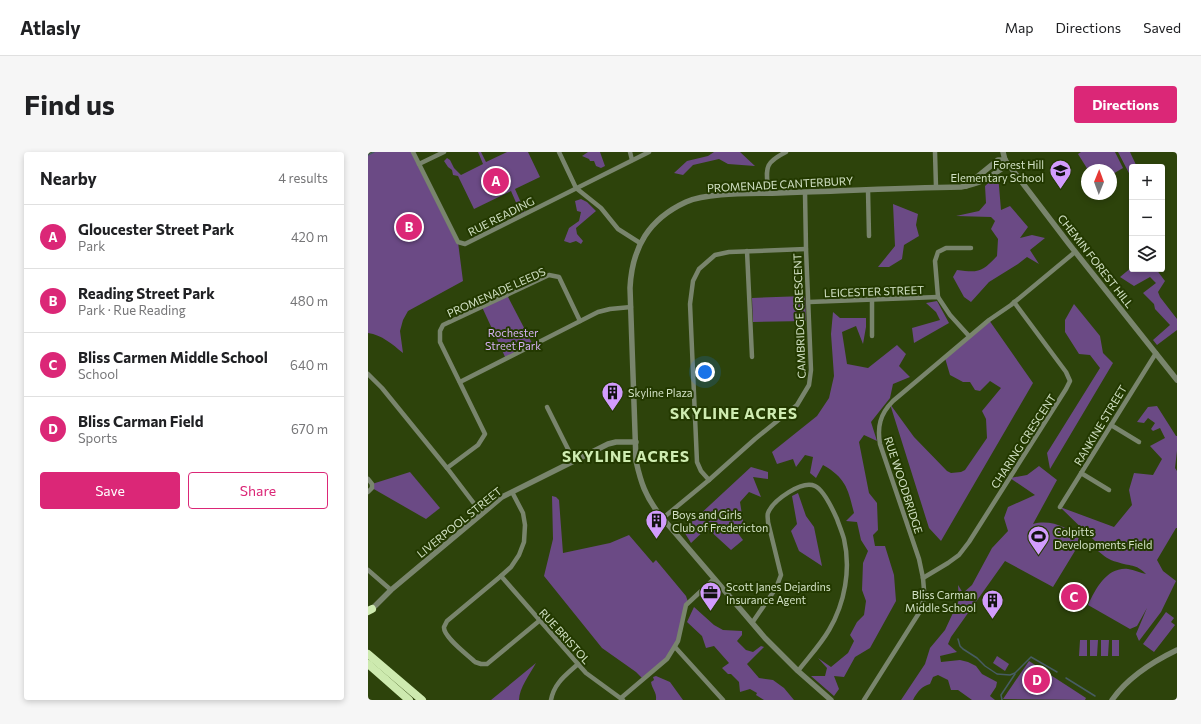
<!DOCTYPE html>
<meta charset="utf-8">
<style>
body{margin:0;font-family:Commissioner,sans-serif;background:#f6f6f6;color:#202124}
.controls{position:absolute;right:12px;top:12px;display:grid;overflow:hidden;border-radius:4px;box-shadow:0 2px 6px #0003}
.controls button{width:36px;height:36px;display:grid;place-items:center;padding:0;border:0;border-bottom:1px solid #e0e0e0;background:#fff;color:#202124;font:20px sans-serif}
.compass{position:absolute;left:713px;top:12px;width:36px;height:36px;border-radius:50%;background:#fff;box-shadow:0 2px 6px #0003;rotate:1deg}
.you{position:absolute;left:337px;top:220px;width:14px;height:14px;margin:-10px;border:3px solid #fff;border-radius:50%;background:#1a73e8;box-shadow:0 0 0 6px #1a73e833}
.badge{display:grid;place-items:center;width:26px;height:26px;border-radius:50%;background:#db2777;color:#fff;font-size:13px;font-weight:700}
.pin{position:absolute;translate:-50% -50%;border:2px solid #fff;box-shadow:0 1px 4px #0006}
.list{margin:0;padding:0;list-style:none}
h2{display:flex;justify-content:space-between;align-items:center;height:52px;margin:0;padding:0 16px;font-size:17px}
h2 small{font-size:13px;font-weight:400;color:#757577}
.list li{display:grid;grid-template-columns:26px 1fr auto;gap:12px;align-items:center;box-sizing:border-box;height:64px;padding:0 16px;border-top:1px solid #e0e0e0}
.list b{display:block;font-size:15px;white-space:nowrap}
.list p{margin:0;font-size:13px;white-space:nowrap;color:#757577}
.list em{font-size:13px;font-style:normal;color:#757577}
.actions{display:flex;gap:8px;padding:12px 16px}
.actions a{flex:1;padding:9px 0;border:1px solid #db2777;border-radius:4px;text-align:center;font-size:14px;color:#db2777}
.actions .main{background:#db2777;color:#fff}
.icon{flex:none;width:22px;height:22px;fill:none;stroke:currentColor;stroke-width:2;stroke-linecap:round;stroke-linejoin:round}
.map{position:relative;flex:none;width:809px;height:548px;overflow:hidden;border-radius:4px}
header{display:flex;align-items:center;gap:24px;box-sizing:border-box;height:56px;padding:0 20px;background:#fff;border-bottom:1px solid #e0e0e0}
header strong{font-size:19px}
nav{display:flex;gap:22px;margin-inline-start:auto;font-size:14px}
.intro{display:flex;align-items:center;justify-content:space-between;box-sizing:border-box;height:96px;padding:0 24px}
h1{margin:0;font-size:28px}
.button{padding:10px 18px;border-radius:4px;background:#db2777;color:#fff;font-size:14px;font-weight:700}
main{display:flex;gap:24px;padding:0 24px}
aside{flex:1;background:#fff;border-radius:4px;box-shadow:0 2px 6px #0003}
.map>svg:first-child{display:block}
.green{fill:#6b4a85}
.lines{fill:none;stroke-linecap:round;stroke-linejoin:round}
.stream{stroke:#475c63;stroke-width:1.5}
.minor{stroke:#79856d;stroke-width:4.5}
.tertiary{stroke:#79856d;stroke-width:5.5}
.motorway{stroke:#cdeaaf;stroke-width:8}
.labels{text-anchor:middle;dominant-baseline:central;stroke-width:4;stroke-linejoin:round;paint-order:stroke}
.poi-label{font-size:11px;fill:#d2e1c4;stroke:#233900;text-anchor:start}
.street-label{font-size:11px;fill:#d2e1c4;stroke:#233900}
.park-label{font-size:11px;fill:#d5b2f2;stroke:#233900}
.district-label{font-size:15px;font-weight:bold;letter-spacing:1px;fill:#cfecb1;stroke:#233900}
</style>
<header>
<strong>Atlasly</strong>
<nav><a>Map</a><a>Directions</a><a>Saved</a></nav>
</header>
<div class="intro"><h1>Find us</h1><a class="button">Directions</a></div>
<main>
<aside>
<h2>Nearby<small>4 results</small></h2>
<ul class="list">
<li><span class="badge">A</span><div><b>Gloucester Street Park</b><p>Park</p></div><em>420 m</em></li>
<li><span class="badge">B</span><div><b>Reading Street Park</b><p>Park · Rue Reading</p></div><em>480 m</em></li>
<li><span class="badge">C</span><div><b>Bliss Carmen Middle School</b><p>School</p></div><em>640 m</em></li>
<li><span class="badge">D</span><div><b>Bliss Carman Field</b><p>Sports</p></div><em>670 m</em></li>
</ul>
<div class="actions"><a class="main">Save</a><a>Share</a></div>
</aside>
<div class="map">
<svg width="809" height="548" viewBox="0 0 809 548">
<rect width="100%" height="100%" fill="#2d430b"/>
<g class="green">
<path d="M6,0H45L90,90L95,129L40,159L35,168L32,179L35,201C24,192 14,183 0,181V3Z"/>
<path d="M110,0H113L118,10L139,0H160L172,25L147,37L157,60L153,62L143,39L106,57L90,24L85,23L84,18L80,15L76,9L79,6L82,8L86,16L93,23L115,12Z"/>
<path d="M220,0H232L237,14L233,16L228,14L226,9H222L221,7L214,4Z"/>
<path d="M346,0H372L387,14L360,12L351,7L325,13L315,23L306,21L319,9L340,4Z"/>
<path d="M713,0H747L755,16L743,23V18H720L710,2Z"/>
<path d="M750,0H762L769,15H764V27Z"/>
<path d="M630,22L633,58L642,54L660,75L652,86L664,83L677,86L662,98L671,112L659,105L650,112L621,130L603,150L596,145L585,125L589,118C611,121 614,120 629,104L630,87L623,77L627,69L623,65L588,64L611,59L618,51L617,34Z"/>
<path d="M213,47L219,50L228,59L208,76L209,82L215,89L213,92L208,89L202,91L196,89L201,76L211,69L213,60L209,59L207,49Z"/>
<path d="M525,52L550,62L548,73L551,84L536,93L534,107L521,115H510L527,94Z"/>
<path d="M764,115V117H788L797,129L790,140L792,145L809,167V178L789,193L785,188L802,173L787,157L786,152L775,141L788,131L782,125L766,134L752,125Z"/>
<path d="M139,143L165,193L138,207L114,155Z"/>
<path d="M437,144L438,169L385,170L384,146Z"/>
<path d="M569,149L581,171L546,191L544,176L572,168L568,160L558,151Z"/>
<path d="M706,152L732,184L735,201L745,211L682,317L679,301L732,216L722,203L711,202L697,180V168Z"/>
<path d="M465,160L472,166H498V175L495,192L488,174L474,180L479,212L500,216L529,193L538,202L531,214L542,225L525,232L522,246L503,270L509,289L496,283L491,290L501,341L509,351L510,378L505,383L507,394H517L526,423L528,449L502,496L487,505L476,525L466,524L471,537L466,544L443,524H457L459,516L450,506L463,515L480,501L486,489L482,483L489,470L496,463L498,449L494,438L495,411L500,399L493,388L489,370L478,369L486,361C480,337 478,326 455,313L448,326L442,321L445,305L437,303L428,315L425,307L409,312L404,300L449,264L461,246L466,224L463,182Z"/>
<path d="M621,168L665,231L573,389L561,376L522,252L546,285L579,319L583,321L593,320L597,318L619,286L618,267L614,259L633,236L622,229L612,239L607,238L602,230H595L582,223L577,206Z"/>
<path d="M789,254L808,284H809V299L807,316L809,319V376H808L789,408L795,419L808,429L793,460L771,489L768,482L779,456L769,474L762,477L720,453C728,436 739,415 760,417C766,418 773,421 778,422C767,411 763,415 749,410C741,408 736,404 730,399L729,391L692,355L746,375L764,353L761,338L766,321L785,323L794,307L782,294L797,286L792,276L785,279L783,277L787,271L780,266L776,271L769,270L780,255Z"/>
<path d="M671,314L689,328L665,372C682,367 702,375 713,389L685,435L637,409L583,485L580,492L589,500L572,504L573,510L592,508L600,510L608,514L614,522L629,530L628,535L622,544L627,548H604L590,538H583L580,528L570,523L565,525L562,532C554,534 549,540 545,548H533L557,512L562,496L577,478L591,448L590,433L595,441L604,433L624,396L640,379L636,366L640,355L667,343L642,326L659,323Z"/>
<path d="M383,315L400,320V327L385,325L393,345L381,340L372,350L375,369L369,380L375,388L363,398L339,376L323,391L315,378Z"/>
<path d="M42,320L72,356L58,367L4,336V332Z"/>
<path d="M430,341L438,364L446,375L454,414L431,399L423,379L429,372L424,344Z"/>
<path d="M184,344L188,345L191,348L195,401L242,391L261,383L285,411L288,408L318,444L320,450L310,489L299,507L276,528L268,520L234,496L176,424L185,387Z"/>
<path d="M326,455L346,473L355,478L374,479V483L369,489L378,498L385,500L393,494L396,495L379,512L391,526L405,528L416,536L426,548H396L388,543L389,541L382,537L372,540L371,530L363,522H360L354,516L361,511L346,494L338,496L334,484L319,470Z"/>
<path d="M798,460L806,466L803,470L807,473L786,500L775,492Z"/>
<path d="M712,488H719V504H711Z"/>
<path d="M722,488H730L729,504H722Z"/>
<path d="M733,488H741L740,504H733Z"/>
<rect x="744" y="488" width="7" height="16"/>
<path d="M629,504L641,512L637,519L625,511Z"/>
<path d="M661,509L718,546L717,548L635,547Z"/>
<path d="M168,511C162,522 151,536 151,548H123Z"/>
<path d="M288,524L302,530L315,548H288C289,540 284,537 283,530L286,528L285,525Z"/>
</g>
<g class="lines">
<g class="stream">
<path d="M0,3L6,0"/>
<path d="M590,487L592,494L595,497L609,506L617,514L629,522L642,523L647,521L663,505L689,520"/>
<path d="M698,526L727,544"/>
<path d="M634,548L633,543L647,522"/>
</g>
<g class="minor">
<path d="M45,0L90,90L97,92L281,0"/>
<path d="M191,0L208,36L233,56L250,77L272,91"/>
<path d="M262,0L264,8"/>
<path d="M567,0L568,35"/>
<path d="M51,12L76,0"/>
<path d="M500,38L501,84"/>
<path d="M400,41C399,17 394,12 418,0"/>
<path d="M379,99L384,205"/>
<path d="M570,145L567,109L570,100L578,96H603"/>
<path d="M441,150L570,145L582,163L601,184"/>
<path d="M504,184V148"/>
<path d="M0,222L14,236L79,316L114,362"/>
<path d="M92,230L230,160L242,157L263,155"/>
<path d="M179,255L206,309"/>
<path d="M743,273L771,290"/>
<path d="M79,316L110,293L117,282L72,190V179L75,173L181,123L191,125L212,169"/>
<path d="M713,321L741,338"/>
<path d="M0,327L4,332V336L0,340"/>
<path d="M341,328L333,319L329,310L322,152L325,129L331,117L347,103L361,100L438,97"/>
<path d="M144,340L155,361L157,373L156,390L151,403L143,415L133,424L79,469C78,471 77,473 76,475C75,485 100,503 107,510L113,512H119L171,469"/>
<path d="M692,355L788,201"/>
<path d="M295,366L341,328L387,287L429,253L441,233L443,218L438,97L437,40"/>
<path d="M0,418L23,438"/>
<path d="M133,424L210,512L218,521L255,548"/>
<path d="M555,426L580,411L591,403L601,390L698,237L702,229L698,220L646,150"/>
<path d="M384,471L408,436L413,423L400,370C400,367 399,363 400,361C405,348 434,328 447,334C456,338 465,358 469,367C471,373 474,380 476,387C483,417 477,451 461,478C453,492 440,506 430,519"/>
<path d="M307,495L355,548"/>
<path d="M253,546L299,507L310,489L318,453L346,427"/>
<path d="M183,548C186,531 198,523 210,512"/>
<path d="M496,548L551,461L555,450L556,438L555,426L551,407L512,292C509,275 512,262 525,249L621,168L643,153L707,100"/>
</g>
<g class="tertiary">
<path d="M635,0L637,8L701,92L809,228"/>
<path d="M598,34L630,8H637"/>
<path d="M4,457L23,438L134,345L240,292L248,290H268"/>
<path d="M463,548L430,519L397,486L291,362C277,343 273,331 268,309L262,136C264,95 281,67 318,50C341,40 386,42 411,41C472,39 532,36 593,35C614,31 619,27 636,15L637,8"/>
<path d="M744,548C760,525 784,510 809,498"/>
</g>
<g class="motorway">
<path d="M0,459L4,457"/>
<path d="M0,502L54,548"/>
<path d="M0,512L41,548"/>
</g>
</g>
<defs>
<symbol id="school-pin" viewBox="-11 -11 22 30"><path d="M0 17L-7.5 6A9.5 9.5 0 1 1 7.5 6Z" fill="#d29cfd" stroke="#233900"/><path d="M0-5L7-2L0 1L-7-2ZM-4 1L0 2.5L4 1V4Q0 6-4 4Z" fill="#111"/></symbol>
<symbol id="building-pin" viewBox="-11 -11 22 30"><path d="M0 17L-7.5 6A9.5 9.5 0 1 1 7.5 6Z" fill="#d29cfd" stroke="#233900"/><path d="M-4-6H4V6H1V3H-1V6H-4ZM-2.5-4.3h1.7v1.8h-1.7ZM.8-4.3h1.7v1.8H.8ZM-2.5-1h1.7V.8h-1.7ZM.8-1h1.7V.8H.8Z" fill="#111"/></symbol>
<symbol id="stadium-pin" viewBox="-11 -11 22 30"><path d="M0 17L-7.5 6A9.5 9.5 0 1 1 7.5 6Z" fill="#d29cfd" stroke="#233900"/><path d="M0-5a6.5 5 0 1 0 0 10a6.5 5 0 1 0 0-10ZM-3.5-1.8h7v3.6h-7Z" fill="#111"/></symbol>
<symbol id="office-pin" viewBox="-11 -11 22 30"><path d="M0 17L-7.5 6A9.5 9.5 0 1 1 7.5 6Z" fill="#d29cfd" stroke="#233900"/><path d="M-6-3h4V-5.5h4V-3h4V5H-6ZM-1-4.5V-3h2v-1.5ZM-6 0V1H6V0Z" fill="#111"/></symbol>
</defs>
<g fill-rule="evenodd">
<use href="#school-pin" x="680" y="6" width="25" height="34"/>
<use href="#building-pin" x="232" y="228" width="25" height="34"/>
<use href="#building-pin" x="276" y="356" width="25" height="34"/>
<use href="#stadium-pin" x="658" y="372" width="25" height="34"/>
<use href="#office-pin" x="330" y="428" width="25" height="34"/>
<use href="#building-pin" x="612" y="436" width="25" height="34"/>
</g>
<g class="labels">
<g class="poi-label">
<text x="676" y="12" text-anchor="end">Forest Hill<tspan x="676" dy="13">Elementary School</tspan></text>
<text x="260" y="240">Skyline Plaza</text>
<text x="304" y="362">Boys and Girls<tspan x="304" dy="13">Club of Fredericton</tspan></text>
<text x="686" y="379">Colpitts<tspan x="686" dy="13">Developments Field</tspan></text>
<text x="358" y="434">Scott Janes Dejardins<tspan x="358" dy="13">Insurance Agent</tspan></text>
<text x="608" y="442" text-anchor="end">Bliss Carman<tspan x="608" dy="13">Middle School</tspan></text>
</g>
<g class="street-label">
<text transform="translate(412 32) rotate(-3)">PROMENADE CANTERBURY</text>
<text transform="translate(133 64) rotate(-27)">RUE READING</text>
<text transform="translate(728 109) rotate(52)">CHEMIN FOREST HILL</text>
<text transform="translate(506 139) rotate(-2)">LEICESTER STREET</text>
<text transform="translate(128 140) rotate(-24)">PROMENADE LEEDS</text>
<text transform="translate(431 164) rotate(-92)">CAMBRIDGE CRESCENT</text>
<text transform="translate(732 273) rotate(-59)">RANKINE STREET</text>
<text transform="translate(655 289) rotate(-57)">CHARING CRESCENT</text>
<text transform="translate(536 333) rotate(72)">RUE WOODBRIDGE</text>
<text transform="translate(91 370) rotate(-39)">LIVERPOOL STREET</text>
<text transform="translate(197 484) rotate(48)">RUE BRISTOL</text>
</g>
<g class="park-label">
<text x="145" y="180">Rochester<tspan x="145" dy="13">Street Park</tspan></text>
</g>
<g class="district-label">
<text x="366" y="261">SKYLINE ACRES</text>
<text x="258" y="304">SKYLINE ACRES</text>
</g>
</g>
</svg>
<div class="controls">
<button>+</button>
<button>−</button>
<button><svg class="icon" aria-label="layers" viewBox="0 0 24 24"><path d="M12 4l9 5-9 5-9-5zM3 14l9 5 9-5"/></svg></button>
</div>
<svg class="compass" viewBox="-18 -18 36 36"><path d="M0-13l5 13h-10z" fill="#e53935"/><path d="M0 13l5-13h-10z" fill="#757577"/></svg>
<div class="you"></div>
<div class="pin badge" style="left:128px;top:29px">A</div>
<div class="pin badge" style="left:41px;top:75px">B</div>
<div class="pin badge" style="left:706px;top:445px">C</div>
<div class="pin badge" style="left:669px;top:528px">D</div>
</div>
</main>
